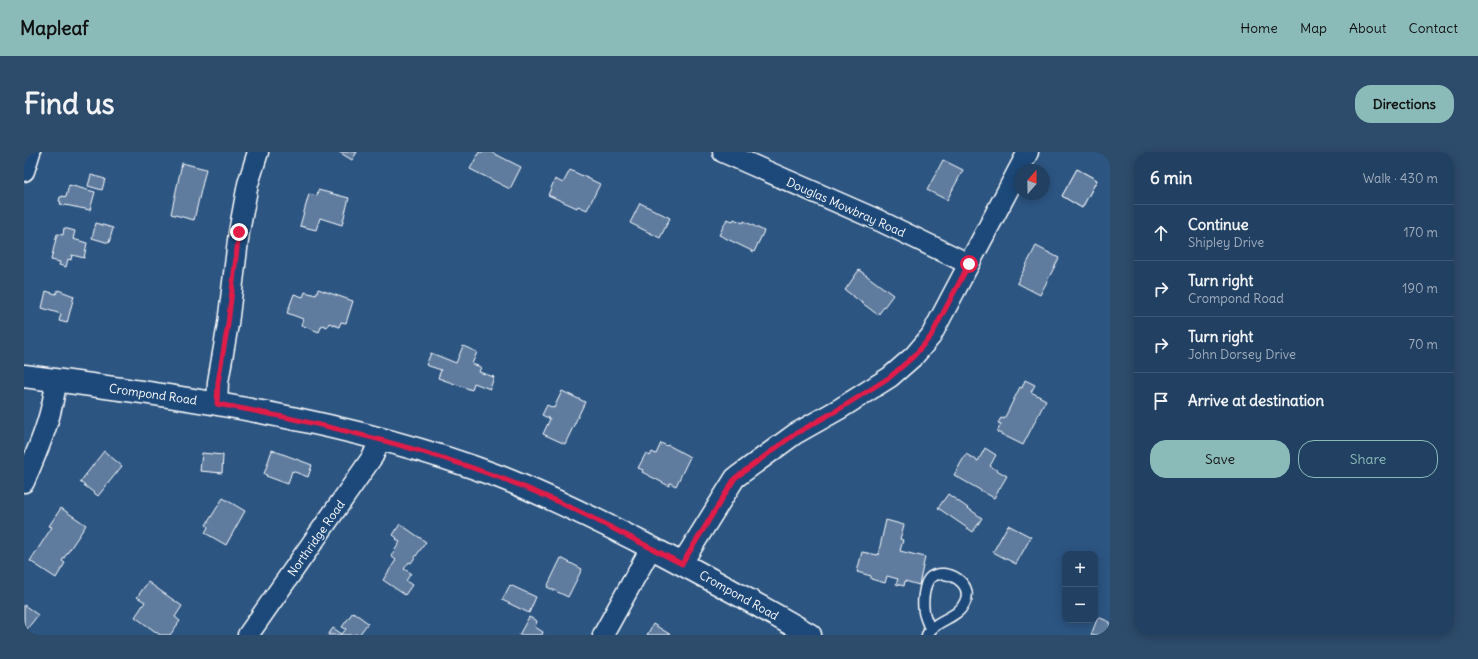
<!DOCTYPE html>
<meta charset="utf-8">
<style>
body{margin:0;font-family:Delius,sans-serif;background:#2d4b6b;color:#f1f3f6}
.controls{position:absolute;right:12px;bottom:12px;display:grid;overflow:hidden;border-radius:8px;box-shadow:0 2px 10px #0003}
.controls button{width:36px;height:36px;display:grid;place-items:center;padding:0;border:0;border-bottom:1px solid #3e5977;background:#214062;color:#f1f3f6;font:20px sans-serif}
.compass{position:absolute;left:990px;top:12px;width:36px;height:36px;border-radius:50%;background:#214062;box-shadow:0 2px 10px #0003;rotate:20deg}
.stop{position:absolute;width:12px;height:12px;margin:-9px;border:3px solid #e11d48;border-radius:50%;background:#fff}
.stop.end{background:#e11d48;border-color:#fff;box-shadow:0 1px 4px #0008}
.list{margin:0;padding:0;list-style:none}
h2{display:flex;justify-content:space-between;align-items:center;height:52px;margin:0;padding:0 16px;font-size:17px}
h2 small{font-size:13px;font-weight:400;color:#a2afbe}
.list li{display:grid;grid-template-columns:26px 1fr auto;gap:12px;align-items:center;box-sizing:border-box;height:56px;padding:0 16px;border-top:1px solid #3e5977}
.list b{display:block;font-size:15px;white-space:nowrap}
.list p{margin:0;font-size:13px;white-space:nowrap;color:#a2afbe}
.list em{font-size:13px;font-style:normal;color:#a2afbe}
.actions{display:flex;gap:8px;padding:12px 16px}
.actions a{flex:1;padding:9px 0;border:1px solid #8bbbb9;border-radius:16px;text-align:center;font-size:14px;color:#8bbbb9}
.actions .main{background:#8bbbb9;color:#111}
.icon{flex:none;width:22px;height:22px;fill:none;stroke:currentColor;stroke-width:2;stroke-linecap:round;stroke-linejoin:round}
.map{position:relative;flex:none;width:1086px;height:483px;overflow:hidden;border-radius:16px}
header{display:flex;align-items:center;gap:24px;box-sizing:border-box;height:56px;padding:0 20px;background:#8bbbb9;color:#111}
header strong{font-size:19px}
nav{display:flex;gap:22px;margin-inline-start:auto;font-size:14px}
.intro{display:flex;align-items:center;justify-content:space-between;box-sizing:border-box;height:96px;padding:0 24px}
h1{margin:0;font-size:28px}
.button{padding:10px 18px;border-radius:16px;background:#8bbbb9;color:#111;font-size:14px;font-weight:700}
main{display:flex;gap:24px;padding:0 24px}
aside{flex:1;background:#214062;border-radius:16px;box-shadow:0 2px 10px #0003}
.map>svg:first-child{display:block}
.building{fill:#5e7c9f;stroke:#fff}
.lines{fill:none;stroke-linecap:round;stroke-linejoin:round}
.service-casing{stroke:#fff;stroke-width:13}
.minor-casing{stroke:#fff;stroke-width:23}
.primary-casing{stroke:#fff;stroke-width:25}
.service{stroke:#1f4a7a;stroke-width:10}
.minor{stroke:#1f4a7a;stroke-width:20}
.primary{stroke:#1f4a7a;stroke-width:22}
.route{stroke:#e11d48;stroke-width:5}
.labels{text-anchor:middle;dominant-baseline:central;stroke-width:3;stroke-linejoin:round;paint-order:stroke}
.street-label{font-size:12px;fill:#fff;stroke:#1f4a7a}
</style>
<header>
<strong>Mapleaf</strong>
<nav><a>Home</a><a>Map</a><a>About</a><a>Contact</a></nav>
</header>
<div class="intro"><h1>Find us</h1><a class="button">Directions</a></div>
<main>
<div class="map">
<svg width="1086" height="483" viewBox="0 0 1086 483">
<rect width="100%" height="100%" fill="#2c5582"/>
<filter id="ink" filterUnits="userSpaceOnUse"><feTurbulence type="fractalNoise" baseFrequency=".025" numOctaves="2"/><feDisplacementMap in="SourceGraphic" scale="8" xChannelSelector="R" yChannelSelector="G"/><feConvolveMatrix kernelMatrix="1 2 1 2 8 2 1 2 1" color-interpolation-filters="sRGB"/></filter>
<g filter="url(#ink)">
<g class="building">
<path d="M315,0H333L328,8Z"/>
<path d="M455,0H467L497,15L486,37L446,17Z"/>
<path d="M919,8L939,18L923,48L903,38Z"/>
<path d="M158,11L182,17L170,68L147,62Z"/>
<path d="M1053,17L1073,28L1058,56L1038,44Z"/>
<path d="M1053,17L1073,28L1058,56L1038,44Z"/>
<path d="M546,18L576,32L563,58L554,54L553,56L524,43L531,27L539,31Z"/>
<path d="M67,23L81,27L78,38L64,34Z"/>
<path d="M45,33L71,40L66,58L36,52L37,50L35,49L36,45H38V44L42,45Z"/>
<path d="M294,38L325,46L318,73L296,66L292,78L276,74L285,42L293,44Z"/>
<path d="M616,51L646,66L636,86L606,71Z"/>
<path d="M703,67L709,69L710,67L719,71L720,69L740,79L730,100L695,83Z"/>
<path d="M72,71L89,76L85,91L68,86Z"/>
<path d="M40,76L51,79L49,87L63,91L60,106L48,103L47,108L44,107L42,115L35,113L36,110L27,108L33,82L39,83Z"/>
<path d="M1012,94L1035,106L1016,143L993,131Z"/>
<path d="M835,118L869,143L854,163L821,138Z"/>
<path d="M294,137L329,149L322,171L317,170L315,175L305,171L303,175L298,173L295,180L277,173L279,167L263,161L270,142L279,145L281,140L292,143Z"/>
<path d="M34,138L50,144L43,171L35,169L37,162L18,156L22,139L32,142Z"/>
<path d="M439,194L453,200L448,212L457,215L455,220L470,225L466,237L450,231L448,238L414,226L417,218L402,213L407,201L432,211Z"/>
<path d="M1001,228L1011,233L1007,240L1022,248L999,293L973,280L977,272L974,271L977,266L980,267L996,235L998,236Z"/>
<path d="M538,239L561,250L541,292L519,282L526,267L518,263L523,253L530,256Z"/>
<path d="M637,291L643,294L644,293L666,305L652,334L646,331L645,334L618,320L619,318L614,316L622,301L626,304L628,300L632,302Z"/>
<path d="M961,296L972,303L966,314L983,324L970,346L930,323L942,302L954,309Z"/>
<path d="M248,298L288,313L284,325L268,319L264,332L242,324L243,323L240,322Z"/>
<path d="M80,299L98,314L74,344L56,330Z"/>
<path d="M178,301L199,303L198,321L176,319Z"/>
<path d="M924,342L958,366L949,380L914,356Z"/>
<path d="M199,346L221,359L202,393L181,381L184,375L182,373Z"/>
<path d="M37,356L62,373L38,409L41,411L32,426L6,409L28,375L25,374Z"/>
<path d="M862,368L880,373L876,387L879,388L876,399L901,405L895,433L881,429L880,434L872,432L874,427L863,424L861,431L847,427V424L833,420L838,400L854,403Z"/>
<path d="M376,372L402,390L387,411L385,410L380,417L387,421L382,429L388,433L381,443L359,428L372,408L367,404L376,390L372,387L373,386L369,383Z"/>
<path d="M984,373L1007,385L992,412L969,400Z"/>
<path d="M537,406L558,417L544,445L523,435Z"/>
<path d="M124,430L158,454L151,465L156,469L146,483H136L111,465L121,450L113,445Z"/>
<path d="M486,433L512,445L505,461L478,448Z"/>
<path d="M0,453L14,463L0,481Z"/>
<path d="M329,460L344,471L335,483L331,482L330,483H304L309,476L318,482L322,477L318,475Z"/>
<path d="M505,465L513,469L511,475L519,480L518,483H495Z"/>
<path d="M1074,465L1086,470V483H1067Z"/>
<path d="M629,472L647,483H623Z"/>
</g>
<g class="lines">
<defs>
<path id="service" d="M903,483C911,467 934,467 941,450C950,431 922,415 907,425C902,429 901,436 900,442C899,448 899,454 900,460C901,466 904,471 906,477"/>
<g id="minor">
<path d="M699,0L856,69L945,112"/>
<path d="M0,19L6,0"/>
<path d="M193,252L194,230L204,172L215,80L224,32L234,0"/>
<path d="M0,330C14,297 29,264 32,228"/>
<path d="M658,411L711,326L771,282L817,256L866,225L890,204L907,184L1004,0"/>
<path d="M224,483L349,304L356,287"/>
<path d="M579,483L627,396"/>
</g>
<path id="primary" d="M0,224C160,245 323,267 476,325C527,345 575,369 624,394C679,423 733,452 786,483"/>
</defs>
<use href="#service" class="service-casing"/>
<use href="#minor" class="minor-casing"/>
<use href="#primary" class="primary-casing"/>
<use href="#service" class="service"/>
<use href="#minor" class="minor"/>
<use href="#primary" class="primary"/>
</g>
</g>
<g class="lines" filter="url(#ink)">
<path class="route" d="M215,80L204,172L194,230L193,252C288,269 383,291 474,325C538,348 597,381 658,412L711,326L771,282L817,256L866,225L890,204L907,184L945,112"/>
</g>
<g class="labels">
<g class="street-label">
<text transform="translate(822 55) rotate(24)">Douglas Mowbray Road</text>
<text transform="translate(129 242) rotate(8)">Crompond Road</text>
<text transform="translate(292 386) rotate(-55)">Northridge Road</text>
<text transform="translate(715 443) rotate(29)">Crompond Road</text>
</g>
</g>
</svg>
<div class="controls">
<button>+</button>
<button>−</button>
</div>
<svg class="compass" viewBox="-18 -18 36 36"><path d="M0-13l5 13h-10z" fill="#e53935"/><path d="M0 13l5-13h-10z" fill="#a2afbe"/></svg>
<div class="stop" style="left:945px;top:112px"></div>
<div class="stop end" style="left:215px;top:80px"></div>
</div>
<aside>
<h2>6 min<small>Walk · 430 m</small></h2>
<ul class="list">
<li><svg class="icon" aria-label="ahead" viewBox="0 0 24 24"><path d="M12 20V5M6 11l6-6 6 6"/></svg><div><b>Continue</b><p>Shipley Drive</p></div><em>170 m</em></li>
<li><svg class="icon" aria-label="right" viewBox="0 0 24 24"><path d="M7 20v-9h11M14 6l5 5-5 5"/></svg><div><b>Turn right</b><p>Crompond Road</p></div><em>190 m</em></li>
<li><svg class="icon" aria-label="right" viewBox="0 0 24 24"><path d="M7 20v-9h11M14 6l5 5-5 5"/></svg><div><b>Turn right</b><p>John Dorsey Drive</p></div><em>70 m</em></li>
<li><svg class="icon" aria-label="arrive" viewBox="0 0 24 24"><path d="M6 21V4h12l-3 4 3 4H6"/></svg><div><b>Arrive at destination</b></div></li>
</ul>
<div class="actions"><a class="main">Save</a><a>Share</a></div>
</aside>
</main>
